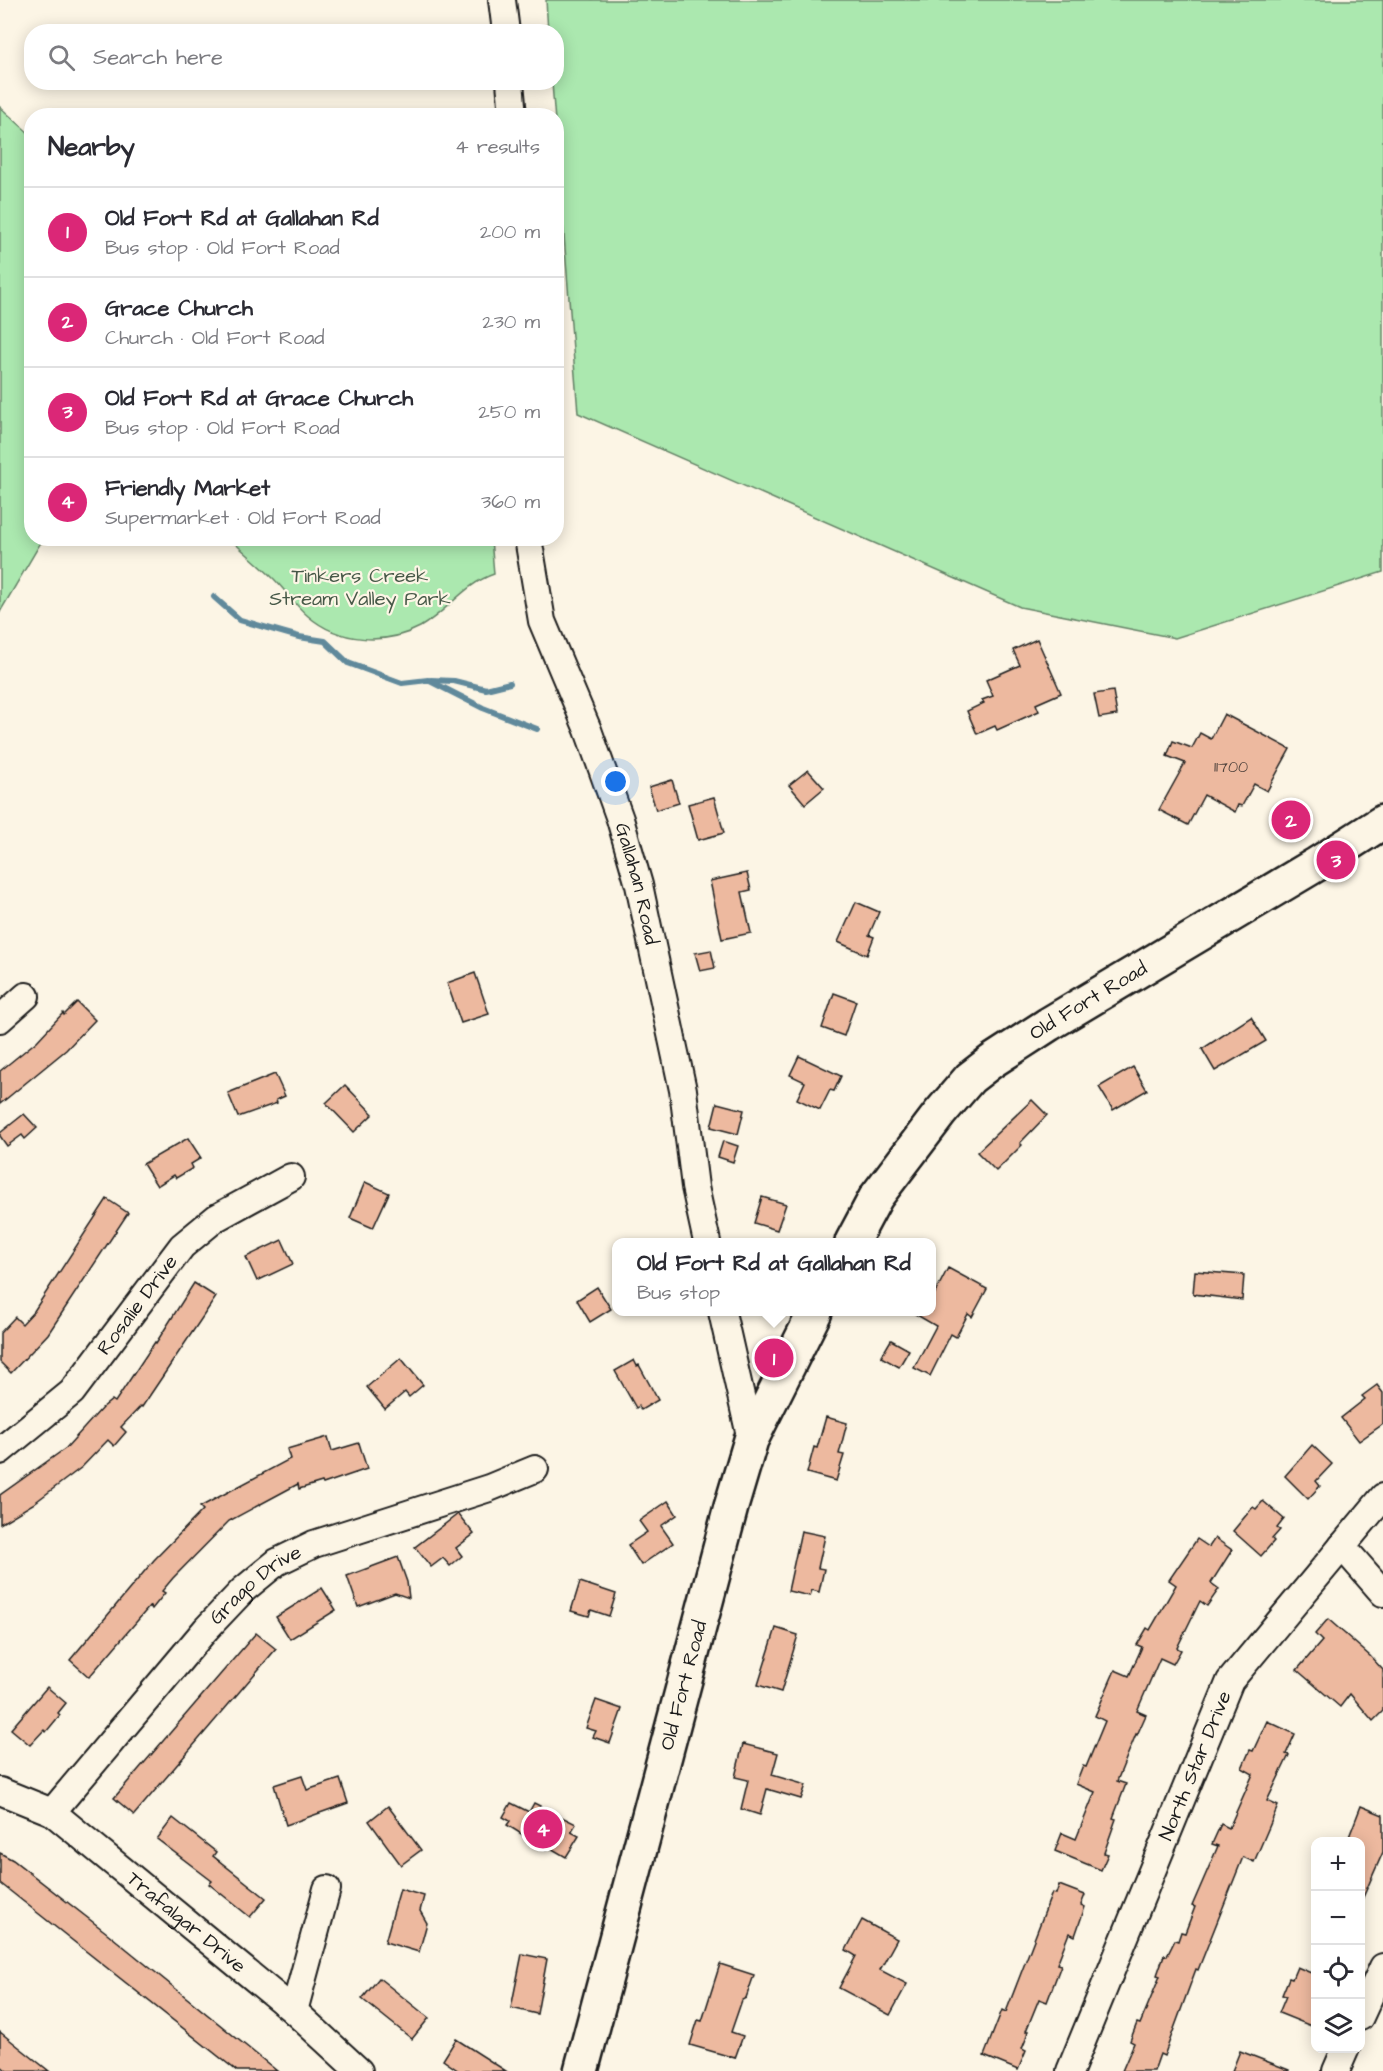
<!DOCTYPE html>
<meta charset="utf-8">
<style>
body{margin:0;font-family:"Architects Daughter",sans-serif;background:#f7f7f7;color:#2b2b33}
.controls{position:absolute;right:18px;bottom:18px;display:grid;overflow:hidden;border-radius:12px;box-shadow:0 3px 15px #0003}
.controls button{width:54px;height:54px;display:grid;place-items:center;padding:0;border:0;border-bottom:2px solid #e1e1e2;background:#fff;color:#2b2b33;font:30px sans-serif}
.you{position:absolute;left:616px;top:782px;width:21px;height:21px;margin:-15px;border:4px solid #fff;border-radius:50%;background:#1a73e8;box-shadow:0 0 0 9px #1a73e833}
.badge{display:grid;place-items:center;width:39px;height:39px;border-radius:50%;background:#db2777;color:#fff;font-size:20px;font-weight:700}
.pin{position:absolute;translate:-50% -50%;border:3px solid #fff;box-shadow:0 2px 6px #0006}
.popup{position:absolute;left:612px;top:1238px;width:324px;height:78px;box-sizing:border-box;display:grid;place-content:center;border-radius:12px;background:#fff;filter:drop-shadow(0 2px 4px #0005);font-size:20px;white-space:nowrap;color:#7c7c81}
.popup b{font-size:22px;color:#2b2b33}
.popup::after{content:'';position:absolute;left:50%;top:100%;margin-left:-12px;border:12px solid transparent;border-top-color:#fff}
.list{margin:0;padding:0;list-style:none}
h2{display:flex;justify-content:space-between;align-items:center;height:78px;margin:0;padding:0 24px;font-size:26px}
h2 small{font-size:20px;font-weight:400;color:#7c7c81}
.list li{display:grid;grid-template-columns:39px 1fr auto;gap:18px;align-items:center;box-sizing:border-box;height:90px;padding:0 24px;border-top:2px solid #e1e1e2}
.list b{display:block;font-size:22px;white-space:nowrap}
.list p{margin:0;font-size:20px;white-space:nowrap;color:#7c7c81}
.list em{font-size:20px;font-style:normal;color:#7c7c81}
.icon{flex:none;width:33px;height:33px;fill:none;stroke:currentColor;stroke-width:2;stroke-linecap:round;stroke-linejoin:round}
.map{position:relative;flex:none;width:1383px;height:2071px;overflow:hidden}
.search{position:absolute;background:#fff;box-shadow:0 3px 15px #0003;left:24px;top:24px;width:540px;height:66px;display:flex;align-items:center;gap:15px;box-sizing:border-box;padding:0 21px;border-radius:24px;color:#7c7c81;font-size:22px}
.panel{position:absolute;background:#fff;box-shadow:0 3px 15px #0003;left:24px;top:108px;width:540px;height:438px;border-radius:24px}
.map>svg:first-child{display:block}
.green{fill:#abe8af;stroke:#648266;stroke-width:1.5}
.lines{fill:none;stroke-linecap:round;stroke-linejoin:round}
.stream{stroke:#60899b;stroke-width:6}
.building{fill:#edb99f;stroke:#1c1c1c;stroke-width:1.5}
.minor-casing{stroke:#1c1c1c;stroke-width:30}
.major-casing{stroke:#1c1c1c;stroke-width:38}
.minor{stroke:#fcf5e5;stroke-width:26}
.major{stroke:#fcf5e5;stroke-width:33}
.labels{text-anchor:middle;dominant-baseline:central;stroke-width:4.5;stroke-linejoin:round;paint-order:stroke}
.number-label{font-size:16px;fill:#50433d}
.park-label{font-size:20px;fill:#475948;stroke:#fcf5e5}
.street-label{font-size:20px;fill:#1c1c1c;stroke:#fcf5e5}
</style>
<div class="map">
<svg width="1383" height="2071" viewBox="0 0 1383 2071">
<rect width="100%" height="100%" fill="#fcf5e5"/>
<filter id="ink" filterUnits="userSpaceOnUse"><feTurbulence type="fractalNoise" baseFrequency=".0167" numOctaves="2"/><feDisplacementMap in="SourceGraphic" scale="12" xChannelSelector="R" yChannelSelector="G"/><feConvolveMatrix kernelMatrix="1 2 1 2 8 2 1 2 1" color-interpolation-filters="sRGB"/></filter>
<g filter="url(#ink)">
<g class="green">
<path d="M546,0H1383V572L1175,638L1020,607L578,413L552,83L556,82V32L548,31Z"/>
<path d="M0,107L31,135L32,538L43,539L0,612Z"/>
<path d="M230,539H491L494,574C464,584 447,612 420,627C384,646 338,642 308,616C295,605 285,590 274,579C260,565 244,552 230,539Z"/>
</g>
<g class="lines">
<g class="stream">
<path d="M214,597L240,620L299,637L325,641L348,663L402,683L428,680L483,708L537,729"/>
<path d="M431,680L454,681L486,689L510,683"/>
</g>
</g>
<g class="building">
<path d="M1037,639L1061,693L1036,704L1039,711L997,730L995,726L977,734L967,711L984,703L982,700L993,696L986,680L1020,665L1013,650Z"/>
<path d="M1113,691L1117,715L1099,718L1094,694Z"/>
<path d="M1224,714L1290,749L1267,791L1254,784L1242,806L1238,805L1235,812L1204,795L1188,825L1159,810L1185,763L1167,756L1173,741L1192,748L1200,733L1211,739Z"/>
<path d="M808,770L824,788L805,804L789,785Z"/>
<path d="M672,780L679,803L656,810L649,787Z"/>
<path d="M714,797L724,833L698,840L688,804Z"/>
<path d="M747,873L751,890L742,892L751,933L722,939L710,881Z"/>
<path d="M856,902L879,912L869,935L874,937L867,955L838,942Z"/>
<path d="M711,950L715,968L700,971L695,953Z"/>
<path d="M475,973L489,1014L461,1023L447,983Z"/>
<path d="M834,993L856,1001L844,1036L822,1028Z"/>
<path d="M77,1002L95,1020L66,1050L0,1104V1071L37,1041L63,1013L64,1015Z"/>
<path d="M1251,1017L1266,1041L1215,1071L1202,1049Z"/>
<path d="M799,1056L841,1076L834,1091L830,1090L820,1110L797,1099L805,1082L790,1075Z"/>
<path d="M1133,1067L1147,1090L1113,1110L1099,1087Z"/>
<path d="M275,1074L285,1096L276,1100L277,1103L238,1117L228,1093Z"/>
<path d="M345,1085L373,1114L354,1132L326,1103Z"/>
<path d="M1032,1100L1047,1115L1020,1143L1022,1145L996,1171L977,1152Z"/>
<path d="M717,1103L744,1110L738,1134L711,1127Z"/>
<path d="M24,1114L37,1128L25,1139L22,1135L7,1146L0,1136V1133Z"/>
<path d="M188,1138L201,1158L191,1164L193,1168L176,1178L174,1175L157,1186L143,1164Z"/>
<path d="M723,1141L738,1146L733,1162L718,1157Z"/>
<path d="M365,1182L389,1193L373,1228L350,1218Z"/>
<path d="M762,1197L786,1204L777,1230L754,1223Z"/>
<path d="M107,1199L128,1213L48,1334L11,1373L0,1362V1333L15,1317L22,1324L34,1311Z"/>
<path d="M282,1240L293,1264L257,1281L246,1257Z"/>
<path d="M948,1268L987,1289L972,1317L968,1314L956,1337L951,1334L930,1376L914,1368L936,1326L910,1311H932V1299Z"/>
<path d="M1195,1271L1244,1275L1242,1300L1193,1294Z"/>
<path d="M194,1283L216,1297L142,1407L141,1406L121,1427L126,1432L114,1446L108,1440L82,1467L33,1504L0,1524V1495L66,1448L102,1408L112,1400L115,1402L155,1342L156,1343Z"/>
<path d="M597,1287L611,1309L590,1322L577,1300Z"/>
<path d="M891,1340L909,1350L899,1367L881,1357Z"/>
<path d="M401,1358L423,1385L409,1397L405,1392L385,1409L367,1387Z"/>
<path d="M634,1360L637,1366L639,1365L658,1400L641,1410L639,1406L636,1408L615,1371Z"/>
<path d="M1377,1385L1383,1393V1424L1359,1441L1341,1418L1365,1399L1362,1396Z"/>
<path d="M826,1417L847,1423L839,1454L844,1455L836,1481L807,1473L814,1447L817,1448Z"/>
<path d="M328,1437L332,1451L359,1443L367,1469L323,1484L322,1482L299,1489L298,1484L229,1521L173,1578L162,1591L165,1593L152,1609L150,1606L89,1677L70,1660L154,1560L203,1510L200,1507L290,1459L287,1449Z"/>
<path d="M1312,1445L1332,1464L1316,1481L1320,1486L1308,1499L1285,1476Z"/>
<path d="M668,1501L677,1515L661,1526L673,1543L641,1565L628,1545L647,1532L639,1521Z"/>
<path d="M1263,1501L1284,1519L1277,1528L1280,1530L1272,1539L1274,1541L1261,1556L1233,1531L1253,1507L1256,1509Z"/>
<path d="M458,1514L474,1534L456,1548L462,1556L450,1566L443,1558L431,1567L415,1547Z"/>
<path d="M801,1531L825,1536L818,1568L824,1569L819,1592L812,1590L810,1596L788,1591Z"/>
<path d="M1215,1538L1232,1550L1211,1583L1219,1589L1207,1606L1200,1601L1177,1648L1181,1650L1173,1664L1160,1658L1137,1711L1146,1715L1137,1735L1136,1734L1117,1781L1126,1784L1113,1818L1116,1819L1104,1853L1108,1854L1101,1870L1055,1851L1062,1833L1076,1839L1095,1792L1076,1784L1083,1766L1086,1767L1105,1721L1095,1716L1115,1670L1129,1676L1142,1647L1137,1645L1147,1628L1150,1630L1176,1585L1169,1580L1197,1539L1209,1547Z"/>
<path d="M398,1557L407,1582L409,1598L395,1593L358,1607L347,1576Z"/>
<path d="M580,1582L616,1594L609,1616L591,1610L589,1616L571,1611Z"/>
<path d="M322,1588L336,1610L290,1639L276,1617Z"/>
<path d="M1328,1619L1370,1656L1383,1670V1711L1373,1721L1350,1694L1340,1707L1297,1670L1322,1641L1315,1634Z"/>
<path d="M776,1628L798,1635L781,1692L758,1685Z"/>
<path d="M256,1633L276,1649L134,1815L114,1798Z"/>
<path d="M47,1687L66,1703L58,1713L60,1715L46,1732L44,1730L30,1745L11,1729Z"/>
<path d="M596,1700L622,1709L610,1743L593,1737L596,1731L586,1728Z"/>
<path d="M1267,1721L1295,1734L1286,1754L1289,1755L1267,1801L1278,1806L1254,1862L1243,1857L1198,1970L1196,1969L1164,2056L1160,2054L1154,2071H1122L1134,2043L1130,2041L1137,2023L1140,2024L1160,1976L1157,1975L1164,1955L1167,1956L1175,1940L1178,1941L1181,1932L1185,1933L1195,1907L1192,1906L1218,1846L1212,1844L1221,1824L1229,1828L1253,1774L1242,1768L1250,1750L1253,1751Z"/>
<path d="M743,1744L778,1753L772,1775L806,1785L801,1799L767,1789L760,1815L741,1809L748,1780L735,1777Z"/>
<path d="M302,1776L307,1790L340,1779L348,1803L286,1825L274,1785Z"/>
<path d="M511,1803L529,1812L534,1803L576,1824L571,1832L579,1836L566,1857L549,1847L547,1850L507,1825L510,1821L503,1817Z"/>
<path d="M388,1806L421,1850L401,1865L369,1821Z"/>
<path d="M1361,1806L1383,1815V1852L1361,1902L1360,1842H1347Z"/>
<path d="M173,1818L216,1852L213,1856L266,1898L250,1917L209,1884L212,1881L157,1839Z"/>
<path d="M0,1853L13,1860L107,1933L277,2071H237L0,1883Z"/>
<path d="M1059,1885L1085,1895L1081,1905L1085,1907L1075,1936L1069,1933L1057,1964L1061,1965L1047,2002L1039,1999L1026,2031H1028L1026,2039L1022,2049L1026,2051L1018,2070L984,2056L1002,2010L1006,2012L1052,1893L1056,1894Z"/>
<path d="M400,1889L424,1896L420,1911L427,1923L419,1952L385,1942Z"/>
<path d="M862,1920L897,1939L880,1970L907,1984L890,2015L839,1988L856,1956L846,1950Z"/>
<path d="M522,1954L547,1959L537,2014L511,2008Z"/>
<path d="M720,1964L754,1975L746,1998L742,2000L731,2032L743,2036L735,2058L690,2045L698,2020L702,2021Z"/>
<path d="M1297,1967L1316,1975V2028L1279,2013L1286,1996L1282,1995L1289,1978L1292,1979Z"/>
<path d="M379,1978L429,2018L412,2039L362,1999Z"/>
<path d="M0,2032L49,2071H7L0,2065Z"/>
<path d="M456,2039L506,2071H459L443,2060Z"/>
<path d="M1240,2051L1289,2070V2071H1232Z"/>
</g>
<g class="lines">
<defs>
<g id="minor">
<path d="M502,0L506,32"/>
<path d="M510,82L513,116"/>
<path id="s1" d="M528,538L542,621L588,730L620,819L639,885L683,1090L695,1187L707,1242"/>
<path d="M0,1019L26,996"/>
<path d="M722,1312L751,1440"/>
<path id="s2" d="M0,1451L72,1392L182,1246L216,1218L291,1177"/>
<path d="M1342,1546L1383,1593"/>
<path id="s3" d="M0,1791L52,1812L294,2011L359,2071"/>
<path id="s4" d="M52,1812L206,1629L243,1590L277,1562L314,1544L489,1488L535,1469"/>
<path d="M294,2011L327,1889"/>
<path d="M1360,2017L1383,1967"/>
<path id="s5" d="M1070,2071L1230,1681L1383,1497"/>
<path d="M1336,2071L1346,2048"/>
</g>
<g id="major">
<path id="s6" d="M852,1242L876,1197L940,1113L970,1078L992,1061L1049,1024L1317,864L1383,822"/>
<path id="s7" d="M581,2071L731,1507L751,1440L815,1312"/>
</g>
</defs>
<use href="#minor" class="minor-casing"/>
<use href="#major" class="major-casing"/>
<use href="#minor" class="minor"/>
<use href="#major" class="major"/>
</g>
</g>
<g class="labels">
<g class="number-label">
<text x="1231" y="767">11700</text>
</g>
<g class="park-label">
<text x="360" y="576">Tinkers Creek<tspan x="360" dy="23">Stream Valley Park</tspan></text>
</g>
<g class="street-label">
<text stroke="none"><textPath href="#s1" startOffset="364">Gallahan Road</textPath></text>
<text stroke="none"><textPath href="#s6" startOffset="344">Old Fort Road</textPath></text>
<text stroke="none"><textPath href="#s2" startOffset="202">Rosalie Drive</textPath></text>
<text stroke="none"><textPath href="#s4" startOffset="306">Grago Drive</textPath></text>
<text stroke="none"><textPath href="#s7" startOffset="399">Old Fort Road</textPath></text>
<text stroke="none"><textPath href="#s5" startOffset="330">North Star Drive</textPath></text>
<text stroke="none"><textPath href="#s3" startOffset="230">Trafalgar Drive</textPath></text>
</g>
</g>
</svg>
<div class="controls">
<button>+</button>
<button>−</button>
<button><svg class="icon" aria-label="locate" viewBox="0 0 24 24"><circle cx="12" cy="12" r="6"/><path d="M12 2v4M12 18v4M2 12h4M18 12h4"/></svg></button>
<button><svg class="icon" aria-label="layers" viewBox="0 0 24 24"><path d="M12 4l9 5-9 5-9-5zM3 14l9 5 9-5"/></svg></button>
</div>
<div class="you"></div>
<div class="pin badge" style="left:774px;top:1358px">1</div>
<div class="popup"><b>Old Fort Rd at Gallahan Rd</b>Bus stop</div>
<div class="pin badge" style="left:1291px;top:820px">2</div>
<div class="pin badge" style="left:1336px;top:860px">3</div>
<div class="pin badge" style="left:543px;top:1829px">4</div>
<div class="search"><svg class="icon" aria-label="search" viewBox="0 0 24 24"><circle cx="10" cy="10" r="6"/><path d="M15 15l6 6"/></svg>Search here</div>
<section class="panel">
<h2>Nearby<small>4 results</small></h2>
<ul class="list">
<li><span class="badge">1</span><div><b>Old Fort Rd at Gallahan Rd</b><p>Bus stop · Old Fort Road</p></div><em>200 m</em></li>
<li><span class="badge">2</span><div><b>Grace Church</b><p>Church · Old Fort Road</p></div><em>230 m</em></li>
<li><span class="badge">3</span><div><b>Old Fort Rd at Grace Church</b><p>Bus stop · Old Fort Road</p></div><em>250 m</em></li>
<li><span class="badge">4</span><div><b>Friendly Market</b><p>Supermarket · Old Fort Road</p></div><em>360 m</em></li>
</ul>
</section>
</div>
